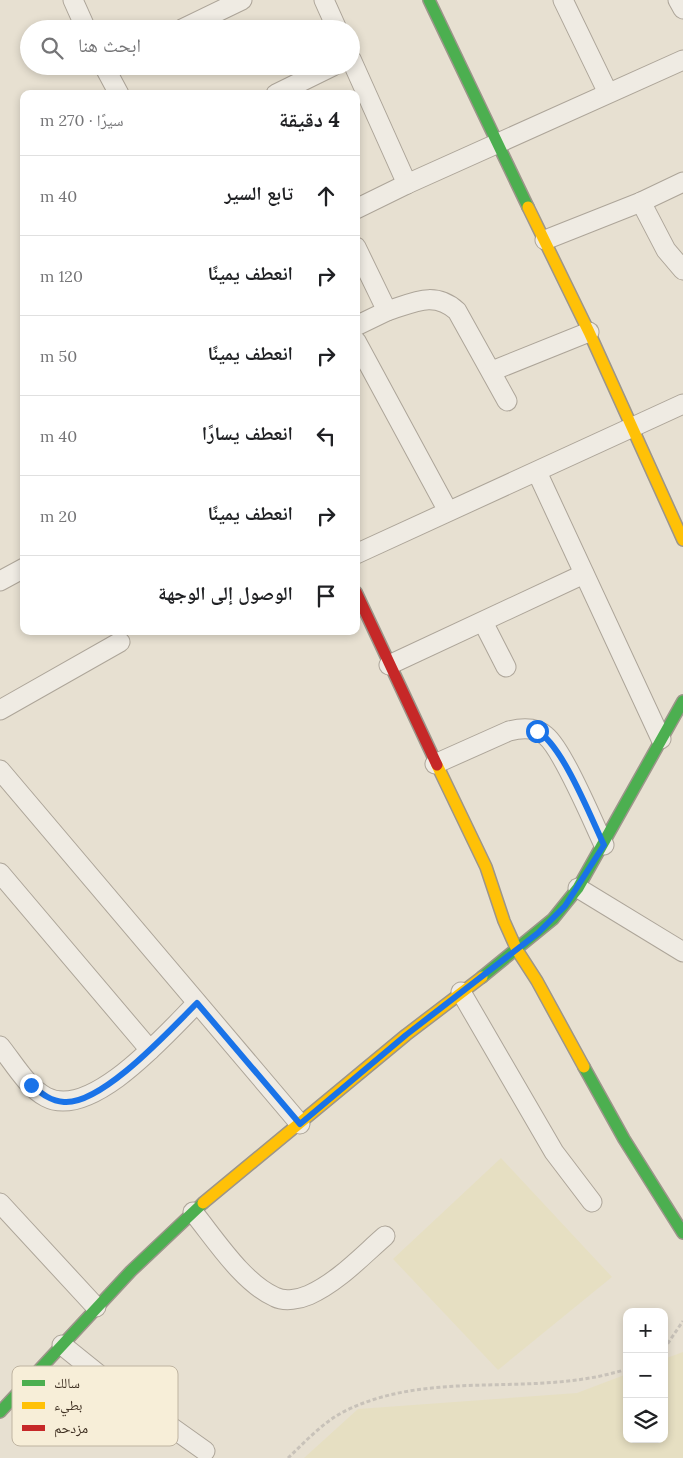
<!DOCTYPE html>
<html lang="ar">
<meta charset="utf-8">
<style>
body{margin:0;font-family:Lora,"Noto Naskh Arabic",serif;background:#f6f6f6;color:#202124;direction:rtl}
.controls{position:absolute;right:15px;bottom:15px;display:grid;overflow:hidden;border-radius:10px;box-shadow:0 2px 8px #0003}
.controls button{width:45px;height:45px;display:grid;place-items:center;padding:0;border:0;border-bottom:1px solid #e0e0e0;background:#fff;color:#202124;font:25px sans-serif}
.stop{position:absolute;width:15px;height:15px;margin:-11px;border:4px solid #1a73e8;border-radius:50%;background:#fff}
.stop.end{background:#1a73e8;border-color:#fff;box-shadow:0 1px 5px #0008}
.list{margin:0;padding:0;list-style:none}
h2{display:flex;justify-content:space-between;align-items:center;height:65px;margin:0;padding:0 20px;font-size:21px}
h2 small{font-size:16px;font-weight:400;color:#757577}
.list li{display:grid;grid-template-columns:32px 1fr auto;gap:15px;align-items:center;box-sizing:border-box;height:80px;padding:0 20px;border-top:1px solid #e0e0e0}
.list b{display:block;font-size:19px;white-space:nowrap}
.list em{font-size:16px;font-style:normal;color:#757577}
.icon{flex:none;width:28px;height:28px;fill:none;stroke:currentColor;stroke-width:2;stroke-linecap:round;stroke-linejoin:round}
.map{position:relative;flex:none;width:683px;height:1458px;overflow:hidden;direction:ltr}
.search{position:absolute;background:#fff;box-shadow:0 2px 8px #0003;left:20px;top:20px;width:340px;height:55px;display:flex;align-items:center;gap:12px;box-sizing:border-box;padding:0 18px;border-radius:28px;color:#757577;font-size:19px}
.panel{position:absolute;background:#fff;box-shadow:0 2px 8px #0003;left:20px;top:90px;width:340px;height:545px;border-radius:10px;direction:rtl}
.map>svg:first-child{display:block}
.farmland{fill:#e6dfc2}
.lines{fill:none;stroke-linecap:round;stroke-linejoin:round}
.street-casing{stroke:#ada599;stroke-width:21}
.fast-casing{stroke:#9c958a;stroke-width:14}
.slow-casing{stroke:#9c958a;stroke-width:14}
.jam-casing{stroke:#9c958a;stroke-width:14}
.path{stroke:#c8c2b9;stroke-width:3;stroke-dasharray:4 2.5;stroke-linecap:butt}
.street{stroke:#efebe3;stroke-width:19}
.fast{stroke:#4caf50;stroke-width:11}
.slow{stroke:#ffc107;stroke-width:11}
.jam{stroke:#c62828;stroke-width:11}
.route{stroke:#1a73e8;stroke-width:6}
.key{fill:#f7eed8;stroke:#bfb4a1;stroke-width:1}
.key-label{font-size:14px;fill:#3d2e20}
</style>
<div class="map">
<svg width="683" height="1458" viewBox="0 0 683 1458">
<rect width="100%" height="100%" fill="#e7e0d1"/>
<g class="farmland">
<path d="M501,1158L612,1277L498,1370L393,1259Z"/>
<path d="M683,1352V1458H304L358,1409L577,1393L627,1374V1439H664V1359Z"/>
</g>
<g class="lines">
<defs>
<g id="street">
<path d="M73,0L86,29"/>
<path d="M324,0L337,29"/>
<path d="M563,0L608,93"/>
<path d="M678,0L683,9"/>
<path d="M182,29L242,0"/>
<path d="M351,59L407,184"/>
<path d="M104,66L119,94"/>
<path d="M276,94L333,66"/>
<path d="M641,202L666,250L683,270"/>
<path d="M356,209L407,184L683,60"/>
<path d="M545,240L641,202L683,182"/>
<path d="M356,247L387,311C413,303 434,290 457,311L507,401"/>
<path d="M356,326L387,311"/>
<path d="M356,341L448,511"/>
<path d="M492,371L589,332"/>
<path d="M537,472L661,739"/>
<path d="M356,554L683,404"/>
<path d="M0,581L24,568"/>
<path d="M483,622L506,667"/>
<path d="M389,665L584,574"/>
<path d="M0,710L120,642"/>
<path d="M435,764L509,731C521,728 536,727 546,736C563,750 593,822 604,845"/>
<path d="M0,770L300,1124"/>
<path d="M0,873L150,1050"/>
<path d="M578,888L683,952"/>
<path d="M461,992L554,1152L592,1202"/>
<path d="M0,1046C13,1062 27,1087 46,1097C91,1121 167,1033 197,1003"/>
<path d="M0,1203L96,1307"/>
<path d="M193,1212C215,1239 243,1283 275,1297C285,1302 300,1299 309,1295C338,1282 362,1256 385,1236"/>
<path d="M62,1345L108,1382L205,1451"/>
</g>
<g id="fast">
<path d="M429,0L528,207"/>
<path d="M482,977L553,919L578,888L683,701"/>
<path d="M584,1067L624,1139L683,1233"/>
<path d="M0,1412L131,1271L203,1203"/>
</g>
<g id="slow">
<path d="M528,207L589,332L683,540"/>
<path d="M437,765L486,867L504,921L517,950L537,981L584,1067"/>
<path d="M203,1203L406,1035L482,977"/>
</g>
<path id="jam" d="M356,592L437,765"/>
</defs>
<use href="#street" class="street-casing"/>
<use href="#fast" class="fast-casing"/>
<use href="#slow" class="slow-casing"/>
<use href="#jam" class="jam-casing"/>
<g class="path">
<path d="M664,1349L683,1321"/>
<path d="M288,1458C306,1441 324,1421 347,1410C435,1368 534,1399 627,1369"/>
</g>
<use href="#street" class="street"/>
<use href="#fast" class="fast"/>
<use href="#slow" class="slow"/>
<use href="#jam" class="jam"/>
</g>
<g class="lines">
<path class="route" d="M31,1085C41,1093 50,1101 64,1102C102,1105 170,1030 197,1003L300,1124L406,1035L538,933L565,906L604,845C591,818 562,744 537,731"/>
</g>
<rect x="12" y="1366" width="166" height="80" rx="8" class="key"/>
<rect x="22" y="1380" width="23" height="6" fill="#4caf50"/>
<rect x="22" y="1402" width="23" height="7" fill="#ffc107"/>
<rect x="22" y="1425" width="23" height="6" fill="#c62828"/>
<g class="key-label">
<text x="54" y="1388">سالك</text>
<text x="54" y="1410">بطيء</text>
<text x="54" y="1433">مزدحم</text>
</g>
</svg>
<div class="controls">
<button>+</button>
<button>−</button>
<button><svg class="icon" aria-label="layers" viewBox="0 0 24 24"><path d="M12 4l9 5-9 5-9-5zM3 14l9 5 9-5"/></svg></button>
</div>
<div class="stop" style="left:537px;top:731px"></div>
<div class="stop end" style="left:31px;top:1085px"></div>
<div class="search"><svg class="icon" aria-label="search" viewBox="0 0 24 24"><circle cx="10" cy="10" r="6"/><path d="M15 15l6 6"/></svg>ابحث هنا</div>
<section class="panel">
<h2>4 دقيقة<small>سيرًا · 270 m</small></h2>
<ul class="list">
<li><svg class="icon" aria-label="ahead" viewBox="0 0 24 24"><path d="M12 20V5M6 11l6-6 6 6"/></svg><div><b>تابع السير</b></div><em>40 m</em></li>
<li><svg class="icon" aria-label="right" viewBox="0 0 24 24"><path d="M7 20v-9h11M14 6l5 5-5 5"/></svg><div><b>انعطف يمينًا</b></div><em>120 m</em></li>
<li><svg class="icon" aria-label="right" viewBox="0 0 24 24"><path d="M7 20v-9h11M14 6l5 5-5 5"/></svg><div><b>انعطف يمينًا</b></div><em>50 m</em></li>
<li><svg class="icon" aria-label="left" viewBox="0 0 24 24"><path d="M17 20v-9H6M10 6l-5 5 5 5"/></svg><div><b>انعطف يسارًا</b></div><em>40 m</em></li>
<li><svg class="icon" aria-label="right" viewBox="0 0 24 24"><path d="M7 20v-9h11M14 6l5 5-5 5"/></svg><div><b>انعطف يمينًا</b></div><em>20 m</em></li>
<li><svg class="icon" aria-label="arrive" viewBox="0 0 24 24"><path d="M6 21V4h12l-3 4 3 4H6"/></svg><div><b>الوصول إلى الوجهة</b></div></li>
</ul>
</section>
</div>
